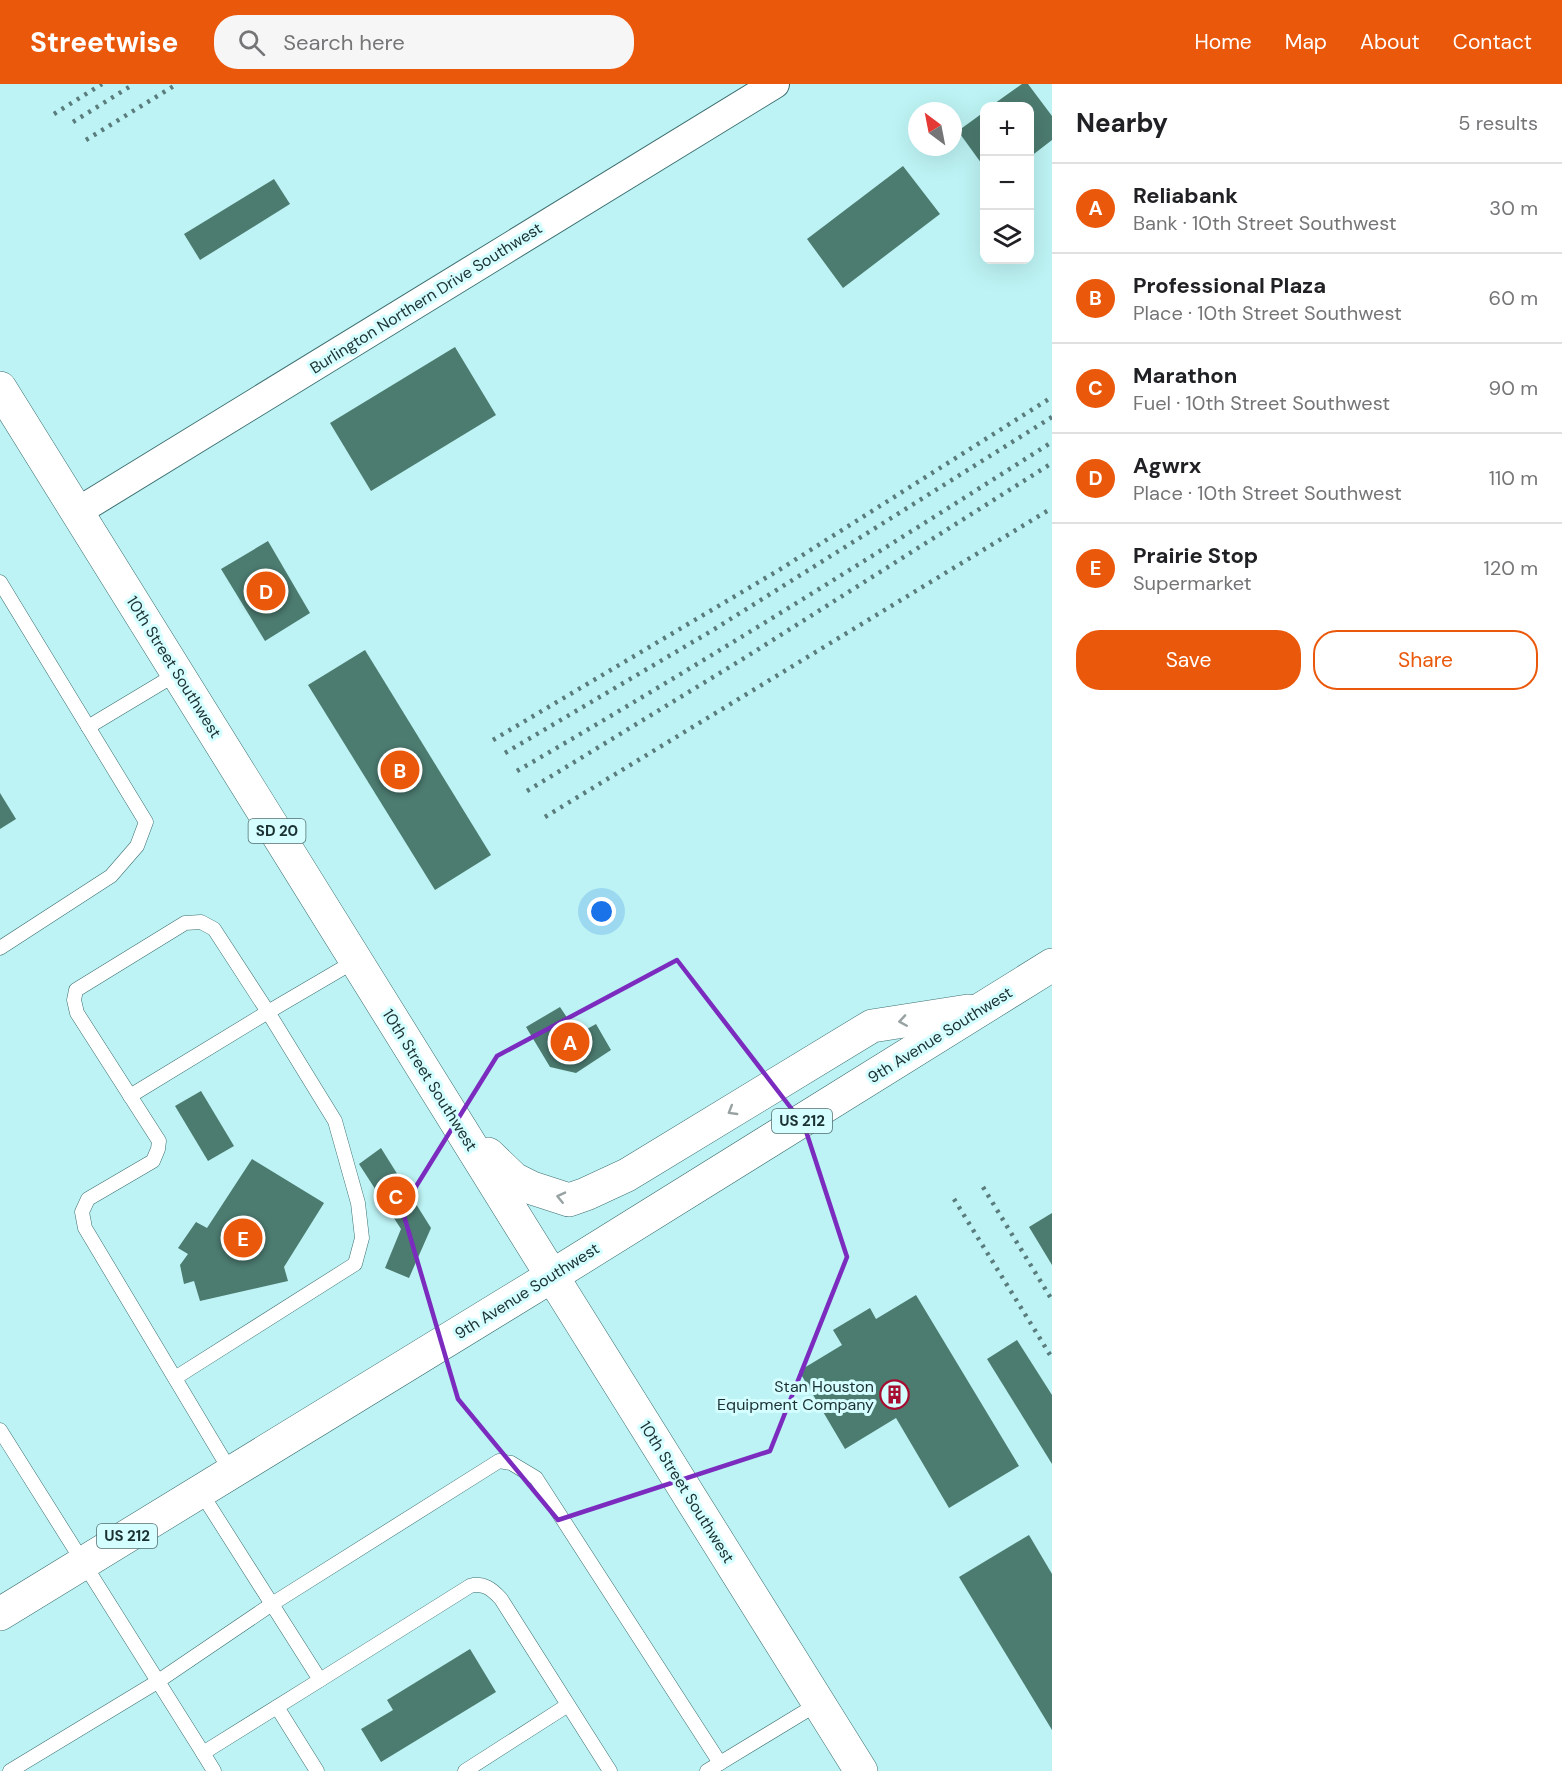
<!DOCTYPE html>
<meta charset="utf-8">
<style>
body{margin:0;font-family:"DM Sans",sans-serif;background:#f6f6f6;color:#202124}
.controls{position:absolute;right:18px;top:18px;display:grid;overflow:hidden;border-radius:12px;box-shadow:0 6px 24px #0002}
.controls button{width:54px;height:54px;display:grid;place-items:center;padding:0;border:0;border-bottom:2px solid #e0e0e0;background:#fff;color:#202124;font:30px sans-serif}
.compass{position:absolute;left:908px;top:18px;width:54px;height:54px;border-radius:50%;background:#fff;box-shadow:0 6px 24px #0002;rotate:328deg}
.you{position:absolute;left:602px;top:828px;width:21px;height:21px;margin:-15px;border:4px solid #fff;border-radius:50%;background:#1a73e8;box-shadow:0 0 0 9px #1a73e833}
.badge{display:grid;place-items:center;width:39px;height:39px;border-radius:50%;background:#ea580c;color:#fff;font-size:20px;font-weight:700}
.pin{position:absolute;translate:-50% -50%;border:3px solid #fff;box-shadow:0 2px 6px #0006}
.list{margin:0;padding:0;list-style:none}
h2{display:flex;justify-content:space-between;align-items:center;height:78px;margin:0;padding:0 24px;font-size:26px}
h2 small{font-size:20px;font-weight:400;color:#757577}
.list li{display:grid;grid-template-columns:39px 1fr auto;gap:18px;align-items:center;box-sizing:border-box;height:90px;padding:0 24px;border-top:2px solid #e0e0e0}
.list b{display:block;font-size:22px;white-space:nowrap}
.list p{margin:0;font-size:20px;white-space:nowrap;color:#757577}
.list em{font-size:20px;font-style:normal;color:#757577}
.actions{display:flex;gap:12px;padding:18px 24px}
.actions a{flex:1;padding:14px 0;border:2px solid #ea580c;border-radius:24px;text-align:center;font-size:21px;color:#ea580c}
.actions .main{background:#ea580c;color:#fff}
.icon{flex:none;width:33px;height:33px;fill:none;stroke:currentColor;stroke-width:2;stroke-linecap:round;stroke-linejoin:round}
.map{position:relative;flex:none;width:1052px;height:1687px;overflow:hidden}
header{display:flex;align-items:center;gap:36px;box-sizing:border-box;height:84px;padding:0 30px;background:#ea580c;color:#fff}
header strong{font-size:28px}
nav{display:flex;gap:33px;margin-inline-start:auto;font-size:21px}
.search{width:420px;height:54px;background:#f6f6f6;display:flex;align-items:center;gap:15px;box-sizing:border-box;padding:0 21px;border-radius:24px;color:#757577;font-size:22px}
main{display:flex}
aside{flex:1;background:#fff}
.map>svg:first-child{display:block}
.building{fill:#4c7b70}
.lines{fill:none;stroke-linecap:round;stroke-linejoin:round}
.service-casing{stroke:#3d6f71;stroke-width:15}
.minor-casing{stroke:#3d6f71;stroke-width:30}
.secondary-casing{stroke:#3d6f71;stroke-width:34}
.primary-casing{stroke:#3d6f71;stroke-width:34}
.service{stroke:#fff;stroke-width:14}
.minor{stroke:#fff;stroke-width:28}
.secondary{stroke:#fff;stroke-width:33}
.primary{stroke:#fff;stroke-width:33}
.rail{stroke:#5a7c7d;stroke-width:4.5;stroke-dasharray:3 6;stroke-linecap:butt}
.oneway{stroke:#98a2a2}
.marked{fill:none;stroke:#7b2cbf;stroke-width:4.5;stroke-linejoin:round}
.labels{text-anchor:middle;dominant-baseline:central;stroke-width:6;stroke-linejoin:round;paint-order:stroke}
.shield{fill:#d4feff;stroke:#526e6f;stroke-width:1.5}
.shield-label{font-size:15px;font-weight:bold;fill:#1b3031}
.street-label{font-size:16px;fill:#1b3031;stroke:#d4feff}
.poi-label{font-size:16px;fill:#1b3031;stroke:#d4feff;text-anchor:end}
</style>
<header>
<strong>Streetwise</strong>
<div class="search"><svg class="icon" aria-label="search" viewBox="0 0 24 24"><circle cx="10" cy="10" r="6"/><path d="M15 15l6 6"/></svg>Search here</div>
<nav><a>Home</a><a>Map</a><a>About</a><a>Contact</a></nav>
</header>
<main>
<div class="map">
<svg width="1052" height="1687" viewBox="0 0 1052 1687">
<rect width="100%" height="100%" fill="#bdf3f4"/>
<g class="building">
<path d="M1022,0H1028L1052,32V56L1030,73V22H991Z"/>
<path d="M984,28V83L958,47Z"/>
<path d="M903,82L940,130L843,204L807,155Z"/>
<path d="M274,95L290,120L200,176L184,150Z"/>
<path d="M455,263L496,331L371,407L330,339Z"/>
<path d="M268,457L310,529L265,557L221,485Z"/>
<path d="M365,566L491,771L435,806L308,601Z"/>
<path d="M0,709L16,735L0,745Z"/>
<path d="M560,923L578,950L596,940L611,966L576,989L550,983L526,943Z"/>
<path d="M201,1007L234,1062L208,1077L175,1022Z"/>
<path d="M381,1064L431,1144L409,1194L385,1184L401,1145L359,1080Z"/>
<path d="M252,1075L324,1119L284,1183L288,1197L200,1217L194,1197L184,1200L180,1181L188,1170L178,1164L196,1138L207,1144Z"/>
<path d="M1052,1129V1181L1029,1143Z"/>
<path d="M916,1211L1019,1382L949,1424L896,1334L845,1365L799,1287L842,1261L833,1246L870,1224L876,1235Z"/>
<path d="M1017,1256L1052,1311V1380L987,1275Z"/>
<path d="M1029,1451L1052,1490V1646L959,1493Z"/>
<path d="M470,1565L496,1608L381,1678L361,1645L393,1626L387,1616Z"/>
</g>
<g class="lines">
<defs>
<g id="service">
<path d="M0,498L146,738L137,762L111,792L0,864"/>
<path d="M88,643L178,589"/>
<path d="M130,1012L268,928L335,1037L358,1119L362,1154L355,1180L175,1294"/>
<path d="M0,1346L203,1669L320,1596L200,1407"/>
<path d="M231,1388L85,1144L82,1128L88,1115L153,1077L158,1065L159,1057L77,929L74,916L76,906L185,839L201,838L214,845L268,928L355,877"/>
<path d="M320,1596L470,1502C483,1498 492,1505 501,1515L610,1687"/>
<path d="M277,1623L317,1687"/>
<path d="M203,1669L214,1687"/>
<path d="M10,1687L157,1598L272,1520L499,1377L511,1379L536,1394L720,1679"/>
<path d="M465,1687L568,1621"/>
<path d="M707,1687L819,1619"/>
</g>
<path id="minor" d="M77,428L775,0"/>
<path id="secondary" d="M552,1192L861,1687"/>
<g id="primary">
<path d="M0,304L552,1192"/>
<path d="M488,1070L514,1095L532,1104L569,1116L586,1110L627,1091L872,942L968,927"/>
<path d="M0,1530L552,1192L1052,881"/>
</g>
</defs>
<use href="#service" class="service-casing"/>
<use href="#minor" class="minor-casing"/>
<use href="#secondary" class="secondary-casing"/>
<use href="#primary" class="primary-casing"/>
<use href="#service" class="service"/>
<use href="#minor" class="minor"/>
<use href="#secondary" class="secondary"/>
<use href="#primary" class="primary"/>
<g class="rail">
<path d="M54,30L102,0"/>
<path d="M73,38L134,0"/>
<path d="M86,56L177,0"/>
<path d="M493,656L779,486L1052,313"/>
<path d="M505,669L713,546L1052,333"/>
<path d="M517,687C698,582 875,471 1052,358"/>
<path d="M527,707L746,573L1052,379"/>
<path d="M545,733L1052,424"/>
<path d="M983,1103L1052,1216"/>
<path d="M954,1115L1052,1274"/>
</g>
</g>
<defs><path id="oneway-chevron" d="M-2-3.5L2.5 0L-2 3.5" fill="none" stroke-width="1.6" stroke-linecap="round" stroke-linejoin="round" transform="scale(1.5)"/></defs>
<g class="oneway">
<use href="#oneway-chevron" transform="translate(903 937) rotate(171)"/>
<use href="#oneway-chevron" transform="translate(732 1027) rotate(149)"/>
<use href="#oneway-chevron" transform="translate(561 1113) rotate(-167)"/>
</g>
<path class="marked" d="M677,876L804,1041L847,1173L770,1367L558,1436L458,1315L402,1125L497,972Z"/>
<defs>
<symbol id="building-ring" viewBox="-11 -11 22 22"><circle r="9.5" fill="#d4feff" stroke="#a70d31" stroke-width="1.5"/><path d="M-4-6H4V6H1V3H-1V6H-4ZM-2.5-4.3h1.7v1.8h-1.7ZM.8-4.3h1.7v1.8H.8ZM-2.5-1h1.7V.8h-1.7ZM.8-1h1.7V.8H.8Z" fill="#a70d31"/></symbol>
</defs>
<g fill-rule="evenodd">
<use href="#building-ring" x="878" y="1294" width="33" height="33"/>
</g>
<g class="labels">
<g class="shield">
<rect x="248.5" y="735" width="57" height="24" rx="4.5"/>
<rect x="772" y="1025" width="60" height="24" rx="4.5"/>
<rect x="97" y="1440" width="60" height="24" rx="4.5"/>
</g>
<g class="shield-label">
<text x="277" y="747">SD 20</text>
<text x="802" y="1037">US 212</text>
<text x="127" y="1452">US 212</text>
</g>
<g class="street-label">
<text transform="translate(426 214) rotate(-32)">Burlington Northern Drive Southwest</text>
<text transform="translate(174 583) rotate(58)">10th Street Southwest</text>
<text transform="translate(940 951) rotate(-32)">9th Avenue Southwest</text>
<text transform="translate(430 996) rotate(58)">10th Street Southwest</text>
<text transform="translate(527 1207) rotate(-32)">9th Avenue Southwest</text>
<text transform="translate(687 1408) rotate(58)">10th Street Southwest</text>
</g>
<g class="poi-label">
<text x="874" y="1302">Stan Houston<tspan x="874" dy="18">Equipment Company</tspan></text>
</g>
</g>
</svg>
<div class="controls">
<button>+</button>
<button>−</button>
<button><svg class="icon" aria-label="layers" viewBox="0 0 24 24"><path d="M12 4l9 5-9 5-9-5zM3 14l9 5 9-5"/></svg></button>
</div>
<svg class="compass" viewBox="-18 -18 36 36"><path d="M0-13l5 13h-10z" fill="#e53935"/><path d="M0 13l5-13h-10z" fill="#757577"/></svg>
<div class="you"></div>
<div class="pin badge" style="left:570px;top:958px">A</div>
<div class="pin badge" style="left:400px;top:686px">B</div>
<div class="pin badge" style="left:396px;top:1112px">C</div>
<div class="pin badge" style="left:266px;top:507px">D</div>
<div class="pin badge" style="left:243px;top:1154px">E</div>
</div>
<aside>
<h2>Nearby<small>5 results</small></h2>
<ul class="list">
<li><span class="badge">A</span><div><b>Reliabank</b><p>Bank · 10th Street Southwest</p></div><em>30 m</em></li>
<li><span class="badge">B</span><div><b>Professional Plaza</b><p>Place · 10th Street Southwest</p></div><em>60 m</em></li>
<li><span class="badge">C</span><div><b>Marathon</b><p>Fuel · 10th Street Southwest</p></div><em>90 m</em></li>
<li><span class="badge">D</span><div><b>Agwrx</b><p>Place · 10th Street Southwest</p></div><em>110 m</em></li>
<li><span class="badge">E</span><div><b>Prairie Stop</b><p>Supermarket</p></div><em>120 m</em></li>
</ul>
<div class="actions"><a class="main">Save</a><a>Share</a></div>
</aside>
</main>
